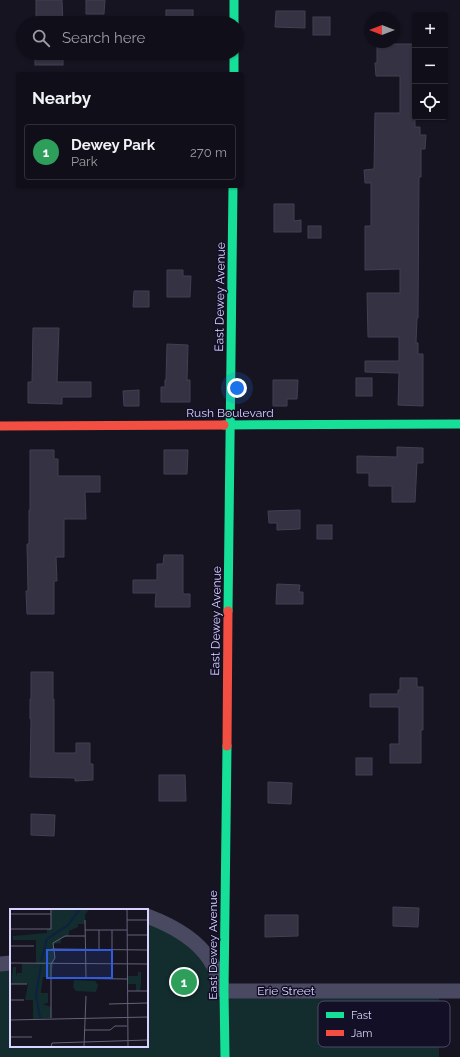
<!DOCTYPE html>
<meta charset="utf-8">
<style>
body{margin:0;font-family:Raleway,sans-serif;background:#191822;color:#f1f3f6}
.controls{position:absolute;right:12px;top:12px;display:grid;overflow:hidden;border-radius:4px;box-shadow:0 1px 3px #0004}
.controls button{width:36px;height:36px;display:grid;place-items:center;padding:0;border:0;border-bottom:1px solid #302f38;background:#100f19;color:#f1f3f6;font:20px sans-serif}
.compass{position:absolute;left:364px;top:12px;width:36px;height:36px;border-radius:50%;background:#100f19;box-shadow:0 1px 3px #0004;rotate:270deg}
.you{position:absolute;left:237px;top:388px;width:14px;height:14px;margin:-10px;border:3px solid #fff;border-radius:50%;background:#1a73e8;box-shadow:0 0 0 6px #1a73e833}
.badge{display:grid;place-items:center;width:26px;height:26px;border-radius:50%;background:#8c9099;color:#fff;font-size:13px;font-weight:700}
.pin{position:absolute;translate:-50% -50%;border:2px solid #fff;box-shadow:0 1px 4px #0006}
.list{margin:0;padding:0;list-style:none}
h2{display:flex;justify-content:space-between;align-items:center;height:52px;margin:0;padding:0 16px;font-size:17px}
h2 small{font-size:13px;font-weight:400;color:#9c9ca2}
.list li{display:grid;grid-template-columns:26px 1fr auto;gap:12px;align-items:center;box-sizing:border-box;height:56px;margin:0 8px 8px;padding:0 8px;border:1px solid #302f38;border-radius:4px}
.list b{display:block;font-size:15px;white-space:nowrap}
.list p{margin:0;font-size:13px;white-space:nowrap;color:#9c9ca2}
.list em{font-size:13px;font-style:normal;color:#9c9ca2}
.icon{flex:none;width:22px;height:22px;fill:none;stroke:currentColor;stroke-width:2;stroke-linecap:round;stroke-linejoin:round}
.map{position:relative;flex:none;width:460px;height:1057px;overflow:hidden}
.search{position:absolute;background:#100f19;box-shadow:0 1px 3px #0004;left:16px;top:16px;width:228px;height:44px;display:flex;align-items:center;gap:10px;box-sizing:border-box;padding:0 14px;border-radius:22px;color:#9c9ca2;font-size:15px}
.panel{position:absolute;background:#100f19;box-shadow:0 1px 3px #0004;left:16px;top:72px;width:228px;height:116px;border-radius:4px}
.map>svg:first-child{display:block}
.green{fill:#132c2d}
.building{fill:#343243;stroke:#433f54}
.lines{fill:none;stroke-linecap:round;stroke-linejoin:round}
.street{stroke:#4a4962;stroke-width:15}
.fast{stroke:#16e098;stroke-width:9}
.jam{stroke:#f24e42;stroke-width:9}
.labels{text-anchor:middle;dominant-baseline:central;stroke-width:3;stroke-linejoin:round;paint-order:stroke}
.street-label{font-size:12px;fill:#d9d4ff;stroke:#130f26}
.inset-river{fill:none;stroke:#0d2144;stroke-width:2}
.inset-road{fill:none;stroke:#64617a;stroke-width:1}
.view{fill:#305bdc;fill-opacity:0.15;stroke:#305bdc;stroke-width:2}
.inset-edge{fill:none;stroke:#d9d4ff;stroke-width:2}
.key{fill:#130f26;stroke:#4e4a67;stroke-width:1}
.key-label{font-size:11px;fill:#d9d4ff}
</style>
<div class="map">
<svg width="460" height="1057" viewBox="0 0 460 1057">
<rect width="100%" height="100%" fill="#161421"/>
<path class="green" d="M147,916L191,940L224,991H439V1057H0V963L11,962V1046H147Z"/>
<g class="building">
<path d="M36,0H62L63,23H36Z"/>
<path d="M86,0H105L104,14H86Z"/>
<rect x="166" y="10" width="27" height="13"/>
<path d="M276,11H305V28L275,27Z"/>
<rect x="313" y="17" width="17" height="18"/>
<path d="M377,42H393V44H415V127H420V135H426L425,149H421V177H419L418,318H417L416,343H418V354H423V406L398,405L399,373L365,372V361H399V337H368L367,293H400V269L365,270V226H371V183H365L364,170L374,169L375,113H400V76H376L375,63H377Z"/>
<rect x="35" y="53" width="28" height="12"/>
<path d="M274,204H294V221L301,220V232H274Z"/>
<rect x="308" y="226" width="13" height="12"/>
<path d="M167,270H183V276H191L190,297H167Z"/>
<path d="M134,291H149V307H133Z"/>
<path d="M33,328H59L57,382H91V397H62V404L28,403V382H32Z"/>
<path d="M167,344L188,345L187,380H190V402H161V387H165V380H166Z"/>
<rect x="356" y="378" width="16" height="18"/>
<path d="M273,380H298L297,399H287V406H273Z"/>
<path d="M139,390V406H124L123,391Z"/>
<path d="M397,447L423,448V463H417L415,502H392V486H369V473H357V456L397,457Z"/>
<path d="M30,450H54V459H58V476H100V492H85L86,519H64V557H56L57,581H54V614H27L26,591H28L27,544H29V510H30Z"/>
<path d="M164,450H188L187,474H164Z"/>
<path d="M300,510V529L277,530V523H269L268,511Z"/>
<rect x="317" y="525" width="15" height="14"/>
<path d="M164,555H183V594H190V607H155L156,593H133V580H157V564H163Z"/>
<path d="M277,584L300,585L299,592H303V604H276Z"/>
<path d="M31,672H53V699H54V753H76V743H90V764H93V780L75,781V778L30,777L31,719H30V699H31Z"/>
<path d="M400,678H417V687H423V730H421V763H390V744H399V707H370V694H398V690H400Z"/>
<rect x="356" y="758" width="16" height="17"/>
<path d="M159,775H185L186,801H159Z"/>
<path d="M268,782L292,783L291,804L268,803Z"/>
<path d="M31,814L55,815L54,836L31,835Z"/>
<path d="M393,907L419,908L418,927L393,926Z"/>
<path d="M265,915H298V936L265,937Z"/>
</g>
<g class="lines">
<g class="street">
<path d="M147,916C171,925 196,938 210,960C216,969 220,981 224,991H460"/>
<path d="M0,964L11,963"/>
</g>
<g class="fast">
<path d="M234,0V23"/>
<path d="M234,53V74"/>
<path d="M224,425L460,424"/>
<path d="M228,611L233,186"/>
<path d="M225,1057L224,991L227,746"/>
</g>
<g class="jam">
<path d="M0,426L224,425"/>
<path d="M227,746L228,611"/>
</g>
</g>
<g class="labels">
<g class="street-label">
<text transform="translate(220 297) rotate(-89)">East Dewey Avenue</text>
<text x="230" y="413">Rush Boulevard</text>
<text transform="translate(216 621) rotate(-89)">East Dewey Avenue</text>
<text transform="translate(213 945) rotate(-90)">East Dewey Avenue</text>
<text x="286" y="991">Erie Street</text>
</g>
</g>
<g transform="translate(10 909)">
<rect width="138" height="138" fill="#161421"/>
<path d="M41,0H79L75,6V15H68V18L59,22V27L51,29V34L43,35L45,46L41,68H33L31,82V84H38V94L33,95L41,98V109L23,110V91H15L18,75H2V68L3,58H6V68L7,64H12V54H26V31H3V27L37,24V20H41ZM128,63H131V75L130,82H126V75H117V67H128ZM64,71L85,72L88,76L86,83L66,82L63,78Z" fill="#132c2d"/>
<path class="inset-river" d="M31,52L37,30L58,16L70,0M30,109L26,86L31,56"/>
<path class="inset-road" d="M117,0L118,138M0,5H41M75,11L76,69M117,11H138M0,20H41V0M75,21H117M89,21V41M102,21V41M117,26H138M0,37H24M42,40L138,41M0,54L138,55M41,69L117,70M0,75H17M118,82H138M0,91H14M99,95L138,94M41,109V55L45,49L43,34L55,27H75M0,111L138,108M74,121H100L105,117H117M0,128H22M41,138L42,134L138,131M74,138L76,87"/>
<path class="view" d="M37,41H102V69H37Z"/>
<rect width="138" height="138" class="inset-edge"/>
</g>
<rect x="318" y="1001" width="132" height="46" rx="6" class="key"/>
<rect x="326" y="1012" width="18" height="6" fill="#16e098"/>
<rect x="326" y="1030" width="18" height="6" fill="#f24e42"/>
<g class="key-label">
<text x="351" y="1019">Fast</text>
<text x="351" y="1037">Jam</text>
</g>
</svg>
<div class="controls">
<button>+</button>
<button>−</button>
<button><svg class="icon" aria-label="locate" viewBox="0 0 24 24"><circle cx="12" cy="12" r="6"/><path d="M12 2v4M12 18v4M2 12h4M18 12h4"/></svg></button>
</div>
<svg class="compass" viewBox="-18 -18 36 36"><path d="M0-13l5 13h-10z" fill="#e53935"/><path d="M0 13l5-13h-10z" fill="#9c9ca2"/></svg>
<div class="you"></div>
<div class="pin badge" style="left:184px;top:982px;background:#2e9e5b">1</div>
<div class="search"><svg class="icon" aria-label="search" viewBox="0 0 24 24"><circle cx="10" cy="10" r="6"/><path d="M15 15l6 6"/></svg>Search here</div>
<section class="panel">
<h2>Nearby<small></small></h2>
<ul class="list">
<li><span class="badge" style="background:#2e9e5b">1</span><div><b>Dewey Park</b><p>Park</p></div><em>270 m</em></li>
</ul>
</section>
</div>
